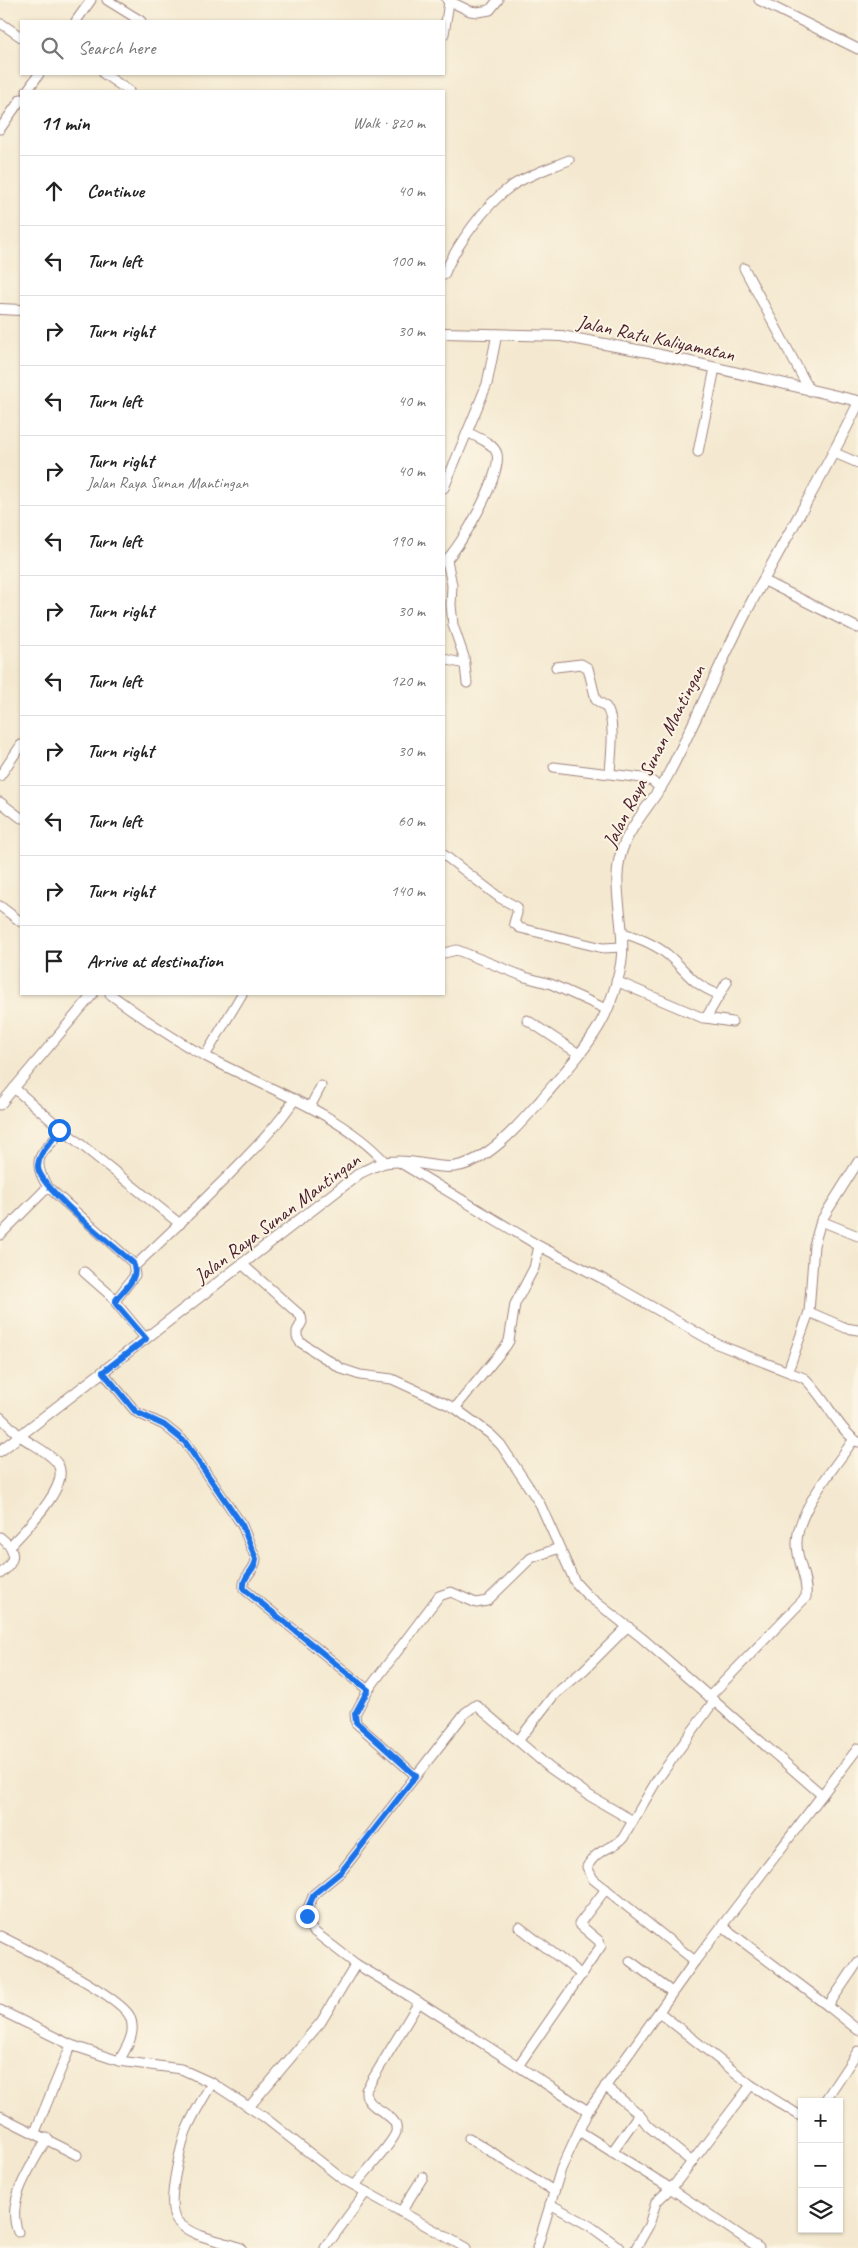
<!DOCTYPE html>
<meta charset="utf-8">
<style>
body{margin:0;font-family:Caveat,sans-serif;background:#f6f6f6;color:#222}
.controls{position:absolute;right:15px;bottom:15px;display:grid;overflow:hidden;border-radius:0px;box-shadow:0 1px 4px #0004}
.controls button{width:45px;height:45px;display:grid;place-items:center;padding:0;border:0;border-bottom:1px solid #e0e0e0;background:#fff;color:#222;font:25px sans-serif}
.stop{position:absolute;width:15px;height:15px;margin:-11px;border:4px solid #1a73e8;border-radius:50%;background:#fff}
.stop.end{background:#1a73e8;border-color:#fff;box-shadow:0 1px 5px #0008}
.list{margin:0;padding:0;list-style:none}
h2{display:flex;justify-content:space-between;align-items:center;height:65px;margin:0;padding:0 20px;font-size:21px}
h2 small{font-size:16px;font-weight:400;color:#767676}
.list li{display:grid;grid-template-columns:32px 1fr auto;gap:15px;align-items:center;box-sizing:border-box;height:70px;padding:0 20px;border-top:1px solid #e0e0e0}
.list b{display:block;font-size:19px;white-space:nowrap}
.list p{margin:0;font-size:16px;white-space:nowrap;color:#767676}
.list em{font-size:16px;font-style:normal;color:#767676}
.icon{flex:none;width:28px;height:28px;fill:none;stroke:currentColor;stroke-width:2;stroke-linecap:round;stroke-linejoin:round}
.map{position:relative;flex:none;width:858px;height:2248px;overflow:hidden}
.search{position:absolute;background:#fff;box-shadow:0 1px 4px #0004;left:20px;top:20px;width:425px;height:55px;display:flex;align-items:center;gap:12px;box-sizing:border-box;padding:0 18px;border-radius:0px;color:#767676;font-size:19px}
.panel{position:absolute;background:#fff;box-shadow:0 1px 4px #0004;left:20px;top:90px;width:425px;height:905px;border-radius:0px}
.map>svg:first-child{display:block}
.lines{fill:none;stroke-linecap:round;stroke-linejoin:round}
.minor-casing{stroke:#9f847e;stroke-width:11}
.major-casing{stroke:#9f847e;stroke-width:12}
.minor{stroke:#fff;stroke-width:9}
.major{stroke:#fff;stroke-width:10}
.route{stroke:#1a73e8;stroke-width:6}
.labels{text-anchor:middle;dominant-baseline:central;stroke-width:4;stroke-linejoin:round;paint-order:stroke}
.street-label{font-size:20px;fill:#4a1f2b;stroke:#fcf5e5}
</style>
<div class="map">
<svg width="858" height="2248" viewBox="0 0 858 2248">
<rect width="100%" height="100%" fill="#fcf5e5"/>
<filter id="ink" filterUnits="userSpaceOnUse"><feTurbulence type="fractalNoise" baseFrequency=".02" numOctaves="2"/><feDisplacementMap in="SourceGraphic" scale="10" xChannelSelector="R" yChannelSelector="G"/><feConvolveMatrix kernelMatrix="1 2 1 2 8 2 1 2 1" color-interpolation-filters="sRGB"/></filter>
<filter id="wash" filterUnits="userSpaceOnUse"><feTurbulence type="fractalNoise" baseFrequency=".0096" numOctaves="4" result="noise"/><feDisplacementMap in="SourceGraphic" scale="20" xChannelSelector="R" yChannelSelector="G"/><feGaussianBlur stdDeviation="1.12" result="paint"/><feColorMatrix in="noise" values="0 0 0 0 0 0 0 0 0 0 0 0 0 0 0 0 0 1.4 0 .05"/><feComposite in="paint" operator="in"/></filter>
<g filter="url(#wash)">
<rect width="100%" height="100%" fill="#f4e9d0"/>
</g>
<g filter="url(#ink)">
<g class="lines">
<defs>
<g id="minor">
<path d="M107,0L141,21"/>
<path d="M447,0L470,11L478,12L490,10L498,0"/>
<path d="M759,0L858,49"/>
<path d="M76,21L91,0"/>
<path d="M2,24L21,37"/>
<path d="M444,34L449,2"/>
<path d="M104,74L129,91"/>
<path d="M27,91L39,74"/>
<path d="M0,129L21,99"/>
<path d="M744,268L810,391"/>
<path d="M444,275C455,247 485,205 510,187C527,175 550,168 569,160"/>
<path d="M698,452L715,368"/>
<path d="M835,453L858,463"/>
<path d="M444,488L487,384L497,334"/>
<path d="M447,560L452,585L451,605L453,625L464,657L467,683"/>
<path d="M444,562C460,549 502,475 497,454C494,443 476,437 467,432"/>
<path d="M763,580L858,628"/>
<path d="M444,659L465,664"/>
<path d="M556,667L581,664L588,668L596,700C599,702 603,704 606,707C616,720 611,756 610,772"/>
<path d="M554,767L642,778L652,781L661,789"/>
<path d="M0,776L21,745"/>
<path d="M0,802L21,818"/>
<path d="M444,855L500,898L517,907V913L514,923L520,928L603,948L622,947"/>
<path d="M0,906L21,922"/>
<path d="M623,933C639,938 655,944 668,955C689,973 691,984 720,995"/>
<path d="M444,953L457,950L525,977L551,984L606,1009"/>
<path d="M616,981L703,1018H706L727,982"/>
<path d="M110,994C140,1016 172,1039 205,1056C263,1087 341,1113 385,1162"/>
<path d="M706,1018L732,1022"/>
<path d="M527,1020L579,1054"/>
<path d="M205,1056L242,994"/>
<path d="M14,1088L58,1126L180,1224"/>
<path d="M0,1105L93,994"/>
<path d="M310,1107L321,1086"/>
<path d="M58,1126C63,1147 21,1148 48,1187L133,1263L135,1275L116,1300V1303L146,1339"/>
<path d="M399,1162L539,1246L607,1281L717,1344L804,1378C825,1396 837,1429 858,1442"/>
<path d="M821,1221L858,1236"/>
<path d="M0,1235L48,1187"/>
<path d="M539,1246L534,1268L515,1304L509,1341L506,1346L455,1408L490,1434L501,1445L540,1504L575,1582L587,1595L642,1638L822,1795"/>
<path d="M242,1264L301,1316L302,1322L297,1331V1337L300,1342L342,1369L360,1375L392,1379L455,1408"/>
<path d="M135,1266C166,1237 196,1208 226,1178C250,1153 276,1128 295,1099"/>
<path d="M84,1272L116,1300"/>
<path d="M809,1312L846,1328L858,1330"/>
<path d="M788,1371L809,1312L814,1245L821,1221L858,1162"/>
<path d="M103,1372L136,1412L164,1425L185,1442L242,1525L256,1559C255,1572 242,1575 244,1589L368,1690"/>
<path d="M0,1417C7,1423 13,1430 20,1436C32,1445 48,1451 57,1463C73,1484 24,1531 10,1546"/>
<path d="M0,1537C17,1550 17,1561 0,1574"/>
<path d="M709,1697L806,1597C808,1578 797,1563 797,1544C796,1511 836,1466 854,1439"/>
<path d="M518,1741L554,1695L584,1670L628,1626"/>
<path d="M416,1776L356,1723L355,1714L368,1690L439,1596L451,1592L476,1603L487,1601L531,1558L559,1548"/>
<path d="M722,1926L828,2006"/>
<path d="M519,1927L582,1975"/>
<path d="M0,1936C24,1948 122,1997 130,2017C137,2033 126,2048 119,2061"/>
<path d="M630,1961L672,1992"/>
<path d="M695,1961L593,1879L587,1867C598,1847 611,1851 623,1838L657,1780L714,1701"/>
<path d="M858,1962L828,2006L858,2030"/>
<path d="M0,2010L71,2045L119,2061L181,2069L212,2083L264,2117L341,2178L466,2248"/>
<path d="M659,2012L751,2085L802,2117"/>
<path d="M518,2066L601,1946L599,1941L579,1924L606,1889"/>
<path d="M212,2083C203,2099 191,2117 185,2134C180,2152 165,2207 177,2221C192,2238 221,2240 241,2248"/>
<path d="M605,2086L639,2114L648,2126L692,2162"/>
<path d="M824,2102L858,2051"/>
<path d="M249,2107L321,2022L356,1964"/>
<path d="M588,2111L406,1994L356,1964L312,1930L307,1916L308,1908L314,1894L341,1872L465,1713L476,1705L550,1768L590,1796L633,1821"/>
<path d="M0,2116L77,2155"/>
<path d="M579,2131L670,2188L759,2248"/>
<path d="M35,2132L71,2045"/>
<path d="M469,2138L554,2191"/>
<path d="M612,2152L639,2114"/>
<path d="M355,2185C363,2175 393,2143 396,2132C400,2112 364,2111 366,2090L419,2002"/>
<path d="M550,2204L590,2226L620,2248"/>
<path d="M401,2212L423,2177"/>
<path d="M18,2232C5,2200 32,2166 47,2138"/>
<path d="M325,2248L366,2192"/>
<path d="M537,2248L561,2169L588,2111L695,1961L858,1748"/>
<path d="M636,2248L649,2225L656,2202L675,2184L751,2085"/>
</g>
<g id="major">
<path d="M0,309L21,310"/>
<path d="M444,333L561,336L648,352L858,401"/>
<path d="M0,1451L360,1173C369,1169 379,1163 388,1162C429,1157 446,1182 488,1152C508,1138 525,1118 541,1100C561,1076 583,1053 599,1026C609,1009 621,975 622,955C625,917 608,879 625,842C635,819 658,796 670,771C698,717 721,660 750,605C785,538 825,473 858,404"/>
</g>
</defs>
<use href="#minor" class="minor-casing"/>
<use href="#major" class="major-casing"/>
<use href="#minor" class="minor"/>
<use href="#major" class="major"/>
</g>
</g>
<g class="lines" filter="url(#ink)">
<path class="route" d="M59,1130C53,1142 38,1152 38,1167C39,1188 115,1247 133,1263C140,1278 125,1288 116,1300V1304L146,1339L103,1372L136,1412L164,1425L185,1442L242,1525L256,1559C255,1572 242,1575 244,1589L368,1690L355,1714L356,1722L416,1776L341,1872L314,1894L308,1908L307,1916"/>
</g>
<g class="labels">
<g class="street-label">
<text transform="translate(656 338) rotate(12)">Jalan Ratu Kaliyamatan</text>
<text transform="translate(654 756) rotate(-63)">Jalan Raya Sunan Mantingan</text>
<text transform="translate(277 1218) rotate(-37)">Jalan Raya Sunan Mantingan</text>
</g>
</g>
</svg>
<div class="controls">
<button>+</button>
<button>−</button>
<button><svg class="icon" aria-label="layers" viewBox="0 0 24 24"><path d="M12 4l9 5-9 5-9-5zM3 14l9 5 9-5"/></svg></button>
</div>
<div class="stop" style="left:59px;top:1130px"></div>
<div class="stop end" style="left:307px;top:1916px"></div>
<div class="search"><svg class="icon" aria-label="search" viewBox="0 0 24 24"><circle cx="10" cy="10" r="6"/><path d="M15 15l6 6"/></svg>Search here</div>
<section class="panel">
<h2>11 min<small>Walk · 820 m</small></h2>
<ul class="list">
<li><svg class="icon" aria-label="ahead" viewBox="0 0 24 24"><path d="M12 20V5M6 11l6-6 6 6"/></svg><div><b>Continue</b></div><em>40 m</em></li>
<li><svg class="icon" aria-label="left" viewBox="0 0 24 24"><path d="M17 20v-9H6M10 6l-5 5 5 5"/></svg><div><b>Turn left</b></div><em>100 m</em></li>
<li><svg class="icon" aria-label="right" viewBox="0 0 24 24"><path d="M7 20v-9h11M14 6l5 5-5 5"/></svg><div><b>Turn right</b></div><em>30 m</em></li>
<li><svg class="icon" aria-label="left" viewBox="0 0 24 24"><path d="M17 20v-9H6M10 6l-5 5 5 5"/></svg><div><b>Turn left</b></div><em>40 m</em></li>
<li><svg class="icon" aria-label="right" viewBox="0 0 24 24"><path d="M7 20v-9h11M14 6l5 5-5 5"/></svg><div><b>Turn right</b><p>Jalan Raya Sunan Mantingan</p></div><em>40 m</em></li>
<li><svg class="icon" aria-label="left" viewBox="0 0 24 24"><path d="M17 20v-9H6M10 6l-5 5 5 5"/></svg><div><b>Turn left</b></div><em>190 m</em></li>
<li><svg class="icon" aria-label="right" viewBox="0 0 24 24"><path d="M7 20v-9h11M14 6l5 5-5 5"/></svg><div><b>Turn right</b></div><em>30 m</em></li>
<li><svg class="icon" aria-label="left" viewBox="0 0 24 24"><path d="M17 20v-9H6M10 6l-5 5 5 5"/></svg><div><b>Turn left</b></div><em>120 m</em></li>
<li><svg class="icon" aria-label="right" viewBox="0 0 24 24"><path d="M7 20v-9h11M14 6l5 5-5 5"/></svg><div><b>Turn right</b></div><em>30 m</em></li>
<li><svg class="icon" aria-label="left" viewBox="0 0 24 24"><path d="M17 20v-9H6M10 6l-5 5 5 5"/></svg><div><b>Turn left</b></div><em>60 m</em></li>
<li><svg class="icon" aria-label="right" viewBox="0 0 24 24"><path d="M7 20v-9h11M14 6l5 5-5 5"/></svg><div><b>Turn right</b></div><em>140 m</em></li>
<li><svg class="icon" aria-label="arrive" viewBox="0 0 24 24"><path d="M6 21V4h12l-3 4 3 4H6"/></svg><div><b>Arrive at destination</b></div></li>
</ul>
</section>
</div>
